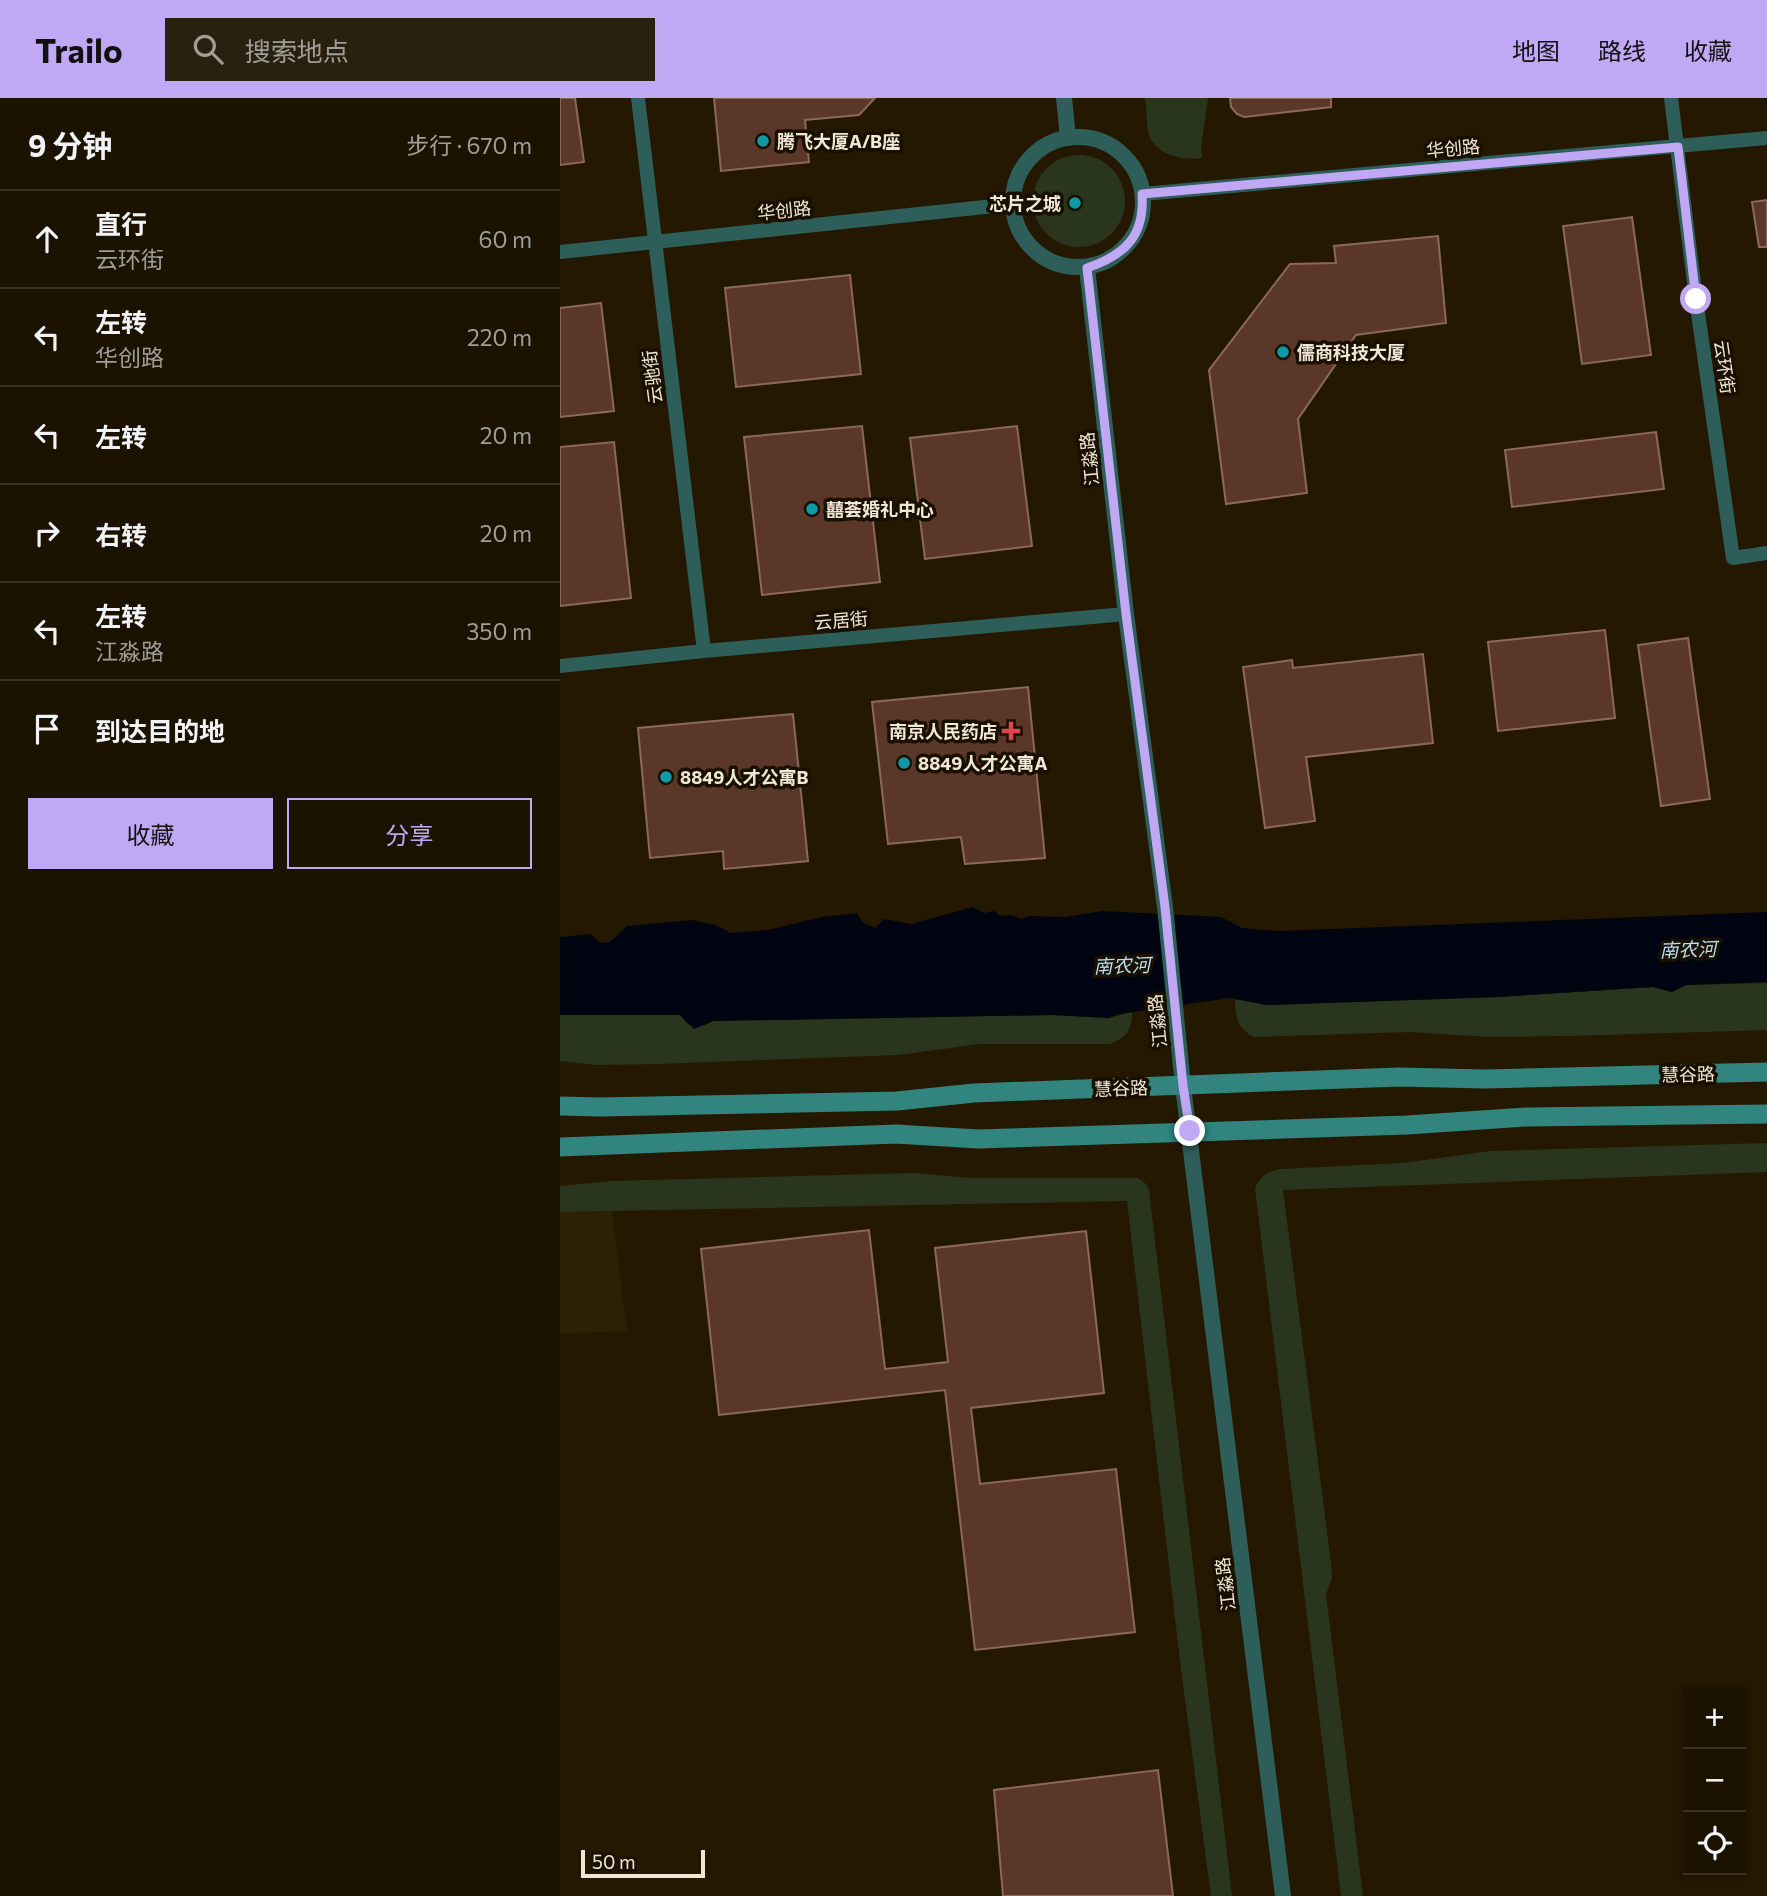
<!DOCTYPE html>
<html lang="zh">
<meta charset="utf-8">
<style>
body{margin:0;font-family:Commissioner,"Noto Sans SC",sans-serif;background:#29200f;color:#f1f3f6}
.controls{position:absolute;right:21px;bottom:21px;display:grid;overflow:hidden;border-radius:0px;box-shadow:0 2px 5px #0004}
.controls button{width:63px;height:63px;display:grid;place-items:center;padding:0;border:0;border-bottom:2px solid #3a3222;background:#1c1200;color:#f1f3f6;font:35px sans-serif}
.scale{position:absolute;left:21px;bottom:18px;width:124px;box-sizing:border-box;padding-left:7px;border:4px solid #f0e7d6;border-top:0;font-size:19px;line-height:24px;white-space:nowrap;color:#f0e7d6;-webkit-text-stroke:5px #1a1000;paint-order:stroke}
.stop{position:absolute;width:21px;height:21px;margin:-16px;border:5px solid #c0a8f4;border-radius:50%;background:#fff}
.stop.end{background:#c0a8f4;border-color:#fff;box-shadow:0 2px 7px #0008}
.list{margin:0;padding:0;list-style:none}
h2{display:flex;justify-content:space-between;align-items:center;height:91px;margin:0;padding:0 28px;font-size:30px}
h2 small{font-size:23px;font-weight:400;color:#a09e99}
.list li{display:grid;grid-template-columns:46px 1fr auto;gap:21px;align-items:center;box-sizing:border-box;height:98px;padding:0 28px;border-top:2px solid #3a3222}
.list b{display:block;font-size:26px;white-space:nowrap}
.list p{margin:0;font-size:23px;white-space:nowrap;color:#a09e99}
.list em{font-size:23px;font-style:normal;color:#a09e99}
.actions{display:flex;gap:14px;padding:21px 28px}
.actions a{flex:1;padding:16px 0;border:2px solid #c0a8f4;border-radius:0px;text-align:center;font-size:24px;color:#c0a8f4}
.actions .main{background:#c0a8f4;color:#111}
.icon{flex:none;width:38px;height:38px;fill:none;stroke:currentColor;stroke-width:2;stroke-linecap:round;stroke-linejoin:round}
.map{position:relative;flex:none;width:1207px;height:1798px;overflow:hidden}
header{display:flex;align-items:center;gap:42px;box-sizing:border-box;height:98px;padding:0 35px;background:#c0a8f4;color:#111}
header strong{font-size:33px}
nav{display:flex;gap:38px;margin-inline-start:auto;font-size:24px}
.search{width:490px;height:63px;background:#29200f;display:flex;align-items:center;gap:18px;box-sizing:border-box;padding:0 24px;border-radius:0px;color:#a09e99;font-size:26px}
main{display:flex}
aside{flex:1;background:#1c1200}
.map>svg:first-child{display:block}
.built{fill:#2d2004}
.green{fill:#2a351e}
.water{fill:#000511}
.building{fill:#5b3729;stroke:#8a695b;stroke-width:2}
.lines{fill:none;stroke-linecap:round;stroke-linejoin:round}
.minor{stroke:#2e5e5a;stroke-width:14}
.tertiary{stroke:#2e5e5a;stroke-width:16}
.secondary{stroke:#32847e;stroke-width:19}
.route{stroke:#c0a8f4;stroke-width:9}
.culture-dot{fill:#0f9aa8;stroke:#1a1000;stroke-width:2.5}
.health-dot{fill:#e0444e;stroke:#1a1000;stroke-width:2.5}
.labels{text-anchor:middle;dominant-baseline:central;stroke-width:7;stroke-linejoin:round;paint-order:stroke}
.poi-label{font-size:18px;font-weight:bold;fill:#f0e7d6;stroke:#1a1000;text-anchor:start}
.street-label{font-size:18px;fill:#f0e7d6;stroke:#1a1000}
.water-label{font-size:19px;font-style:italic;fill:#b8dff7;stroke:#1a1000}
</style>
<header>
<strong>Trailo</strong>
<div class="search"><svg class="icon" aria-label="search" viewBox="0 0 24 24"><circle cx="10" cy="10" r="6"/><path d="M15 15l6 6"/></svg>搜索地点</div>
<nav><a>地图</a><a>路线</a><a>收藏</a></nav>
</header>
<main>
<aside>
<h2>9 分钟<small>步行 · 670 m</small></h2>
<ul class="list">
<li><svg class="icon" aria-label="ahead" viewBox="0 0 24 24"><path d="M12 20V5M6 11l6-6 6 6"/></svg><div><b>直行</b><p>云环街</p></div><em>60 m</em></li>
<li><svg class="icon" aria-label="left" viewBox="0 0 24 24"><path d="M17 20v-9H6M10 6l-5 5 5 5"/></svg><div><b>左转</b><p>华创路</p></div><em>220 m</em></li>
<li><svg class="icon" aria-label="left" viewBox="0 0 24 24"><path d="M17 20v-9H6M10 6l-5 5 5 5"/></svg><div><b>左转</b></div><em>20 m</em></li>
<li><svg class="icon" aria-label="right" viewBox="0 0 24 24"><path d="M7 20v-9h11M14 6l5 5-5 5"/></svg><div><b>右转</b></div><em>20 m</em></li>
<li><svg class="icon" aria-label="left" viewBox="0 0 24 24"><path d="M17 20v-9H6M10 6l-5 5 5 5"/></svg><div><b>左转</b><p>江淼路</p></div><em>350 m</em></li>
<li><svg class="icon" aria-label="arrive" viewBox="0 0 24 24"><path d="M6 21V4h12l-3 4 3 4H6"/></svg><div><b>到达目的地</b></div></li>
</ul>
<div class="actions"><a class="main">收藏</a><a>分享</a></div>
</aside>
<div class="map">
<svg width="1207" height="1798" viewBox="0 0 1207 1798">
<rect width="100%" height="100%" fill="#251800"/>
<path class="built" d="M52,1112L67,1234L0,1235V1114Z"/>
<g class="green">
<path d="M585,0H648L641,49L642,60C623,63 593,57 588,33C586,22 587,11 585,0Z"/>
<circle cx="519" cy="103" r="46"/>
<path d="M1207,885V932L1010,938L929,939L848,934L694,939C677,931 675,918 675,901L707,907L938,899L1093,889L1112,894L1126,887Z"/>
<path d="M572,914C572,932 567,939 550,946H420L338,957L97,966L37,967L0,963V917H120L128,927L143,928L153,923L492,917L549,920Z"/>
<path d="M1207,1045V1074L723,1092L771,1465L772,1480L766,1496L803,1798H781L695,1090C701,1078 707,1073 721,1071L843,1065L930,1053Z"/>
<path d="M353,1075L410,1080H578L585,1085L589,1092L672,1798H651L620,1563L567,1103L0,1114V1088L51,1083Z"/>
</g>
<path class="water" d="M412,809L424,815L434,813L441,818L452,817L461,821L471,818L505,819L542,813L661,819L682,830L719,833L1207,814V884L1126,887L1112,894L1093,889L938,899L707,907L670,900L559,916L549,920L492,917L153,923L134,931L120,917H0V839L31,836L40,845L50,844L67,828L132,822L155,827L171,835L208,832L262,819L297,815L302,824L315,830L324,821L352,826Z"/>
<g class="building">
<path d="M0,0H15L24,64L0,67Z"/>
<path d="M154,0H315L299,17L245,22L249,64L161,73Z"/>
<path d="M670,0H771V9L684,19L677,16L671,9Z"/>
<path d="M1207,102V149H1199L1192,104Z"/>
<path d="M1072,119L1091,257L1022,266L1003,128Z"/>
<path d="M878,138L886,225L796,237L738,321L747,395L666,406L649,272L730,166L776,165L774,148Z"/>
<path d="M290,177L301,276L176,289L165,190Z"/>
<path d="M41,205L54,313L0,319V210Z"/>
<path d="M302,328L320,484L202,497L184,339Z"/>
<path d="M457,328L472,448L365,461L350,340Z"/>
<path d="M1096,334L1104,391L952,409L945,352Z"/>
<path d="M54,344L71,500L0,508V349Z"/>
<path d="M1045,532L1055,620L938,633L928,544Z"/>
<path d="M1128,540L1150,701L1101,708L1078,547Z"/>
<path d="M863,556L873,645L746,659L755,723L705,730L683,569L732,562L733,570Z"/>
<path d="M468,589L485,760L405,766L401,739L328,746L312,604Z"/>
<path d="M233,616L248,763L164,771L163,753L90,760L78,630Z"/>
<path d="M309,1132L325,1271L388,1264L375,1150L526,1133L544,1295L411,1310L420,1386L556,1371L575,1534L415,1552L385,1292L159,1317L141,1151Z"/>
<path d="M598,1672L613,1798H443L434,1692Z"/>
</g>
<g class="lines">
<g class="minor">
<path d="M78,0L144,553"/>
<path d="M1111,0L1136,201L1173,460L1207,455"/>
<path d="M582,96L1207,40"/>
<path d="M0,154L453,106"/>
<path d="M0,568L144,553L566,516"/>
</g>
<g class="tertiary">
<path d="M504,0L508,40"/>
<circle cx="518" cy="104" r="65"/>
<path d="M527,170L566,516L605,809L623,988L723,1798"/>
</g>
<g class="secondary">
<path d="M0,1008L40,1009L337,1003L414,995L839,979L925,981L1207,974"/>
<path d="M0,1049L336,1036L418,1041L847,1027L966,1019L1207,1016"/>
</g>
</g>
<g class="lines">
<path class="route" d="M630,1033L623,988L605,809L566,516L527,170C565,157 585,138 582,96L1118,49L1136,201"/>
</g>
<g class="culture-dot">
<circle cx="203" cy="43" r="7"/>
<circle cx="515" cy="105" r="7"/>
<circle cx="723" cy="254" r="7"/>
<circle cx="252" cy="411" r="7"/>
<circle cx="344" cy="665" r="7"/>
<circle cx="106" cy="679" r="7"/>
</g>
<path class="health-dot" d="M447.5 622.5h7v7h7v7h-7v7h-7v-7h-7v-7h7z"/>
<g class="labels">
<g class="poi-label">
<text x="217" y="43">腾飞大厦A/B座</text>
<text x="501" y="105" text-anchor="end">芯片之城</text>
<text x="737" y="254">儒商科技大厦</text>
<text x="266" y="411">囍荟婚礼中心</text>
<text x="437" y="633" text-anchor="end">南京人民药店</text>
<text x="358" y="665">8849人才公寓A</text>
<text x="120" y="679">8849人才公寓B</text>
</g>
<g class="street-label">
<text transform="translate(893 50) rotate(-5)">华创路</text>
<text transform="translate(224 112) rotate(-6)">华创路</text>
<text transform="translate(1165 269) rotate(82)">云环街</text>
<text transform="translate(92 279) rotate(-97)">云驰街</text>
<text transform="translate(529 361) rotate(-96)">江淼路</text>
<text transform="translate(281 522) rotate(-5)">云居街</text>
<text transform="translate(597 923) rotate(-96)">江淼路</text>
<text transform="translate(1128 976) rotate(-1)">慧谷路</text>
<text transform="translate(561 990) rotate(-2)">慧谷路</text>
<text transform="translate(665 1486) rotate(-97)">江淼路</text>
</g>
<g class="water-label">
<text transform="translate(1128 851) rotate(-2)">南农河</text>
<text transform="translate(562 867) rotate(-2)">南农河</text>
</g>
</g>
</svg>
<div class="controls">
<button>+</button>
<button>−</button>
<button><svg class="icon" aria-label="locate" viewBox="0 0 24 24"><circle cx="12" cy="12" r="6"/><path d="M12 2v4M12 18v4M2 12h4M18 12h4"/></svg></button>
</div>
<div class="scale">50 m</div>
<div class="stop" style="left:1136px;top:201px"></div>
<div class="stop end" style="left:630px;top:1033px"></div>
</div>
</main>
